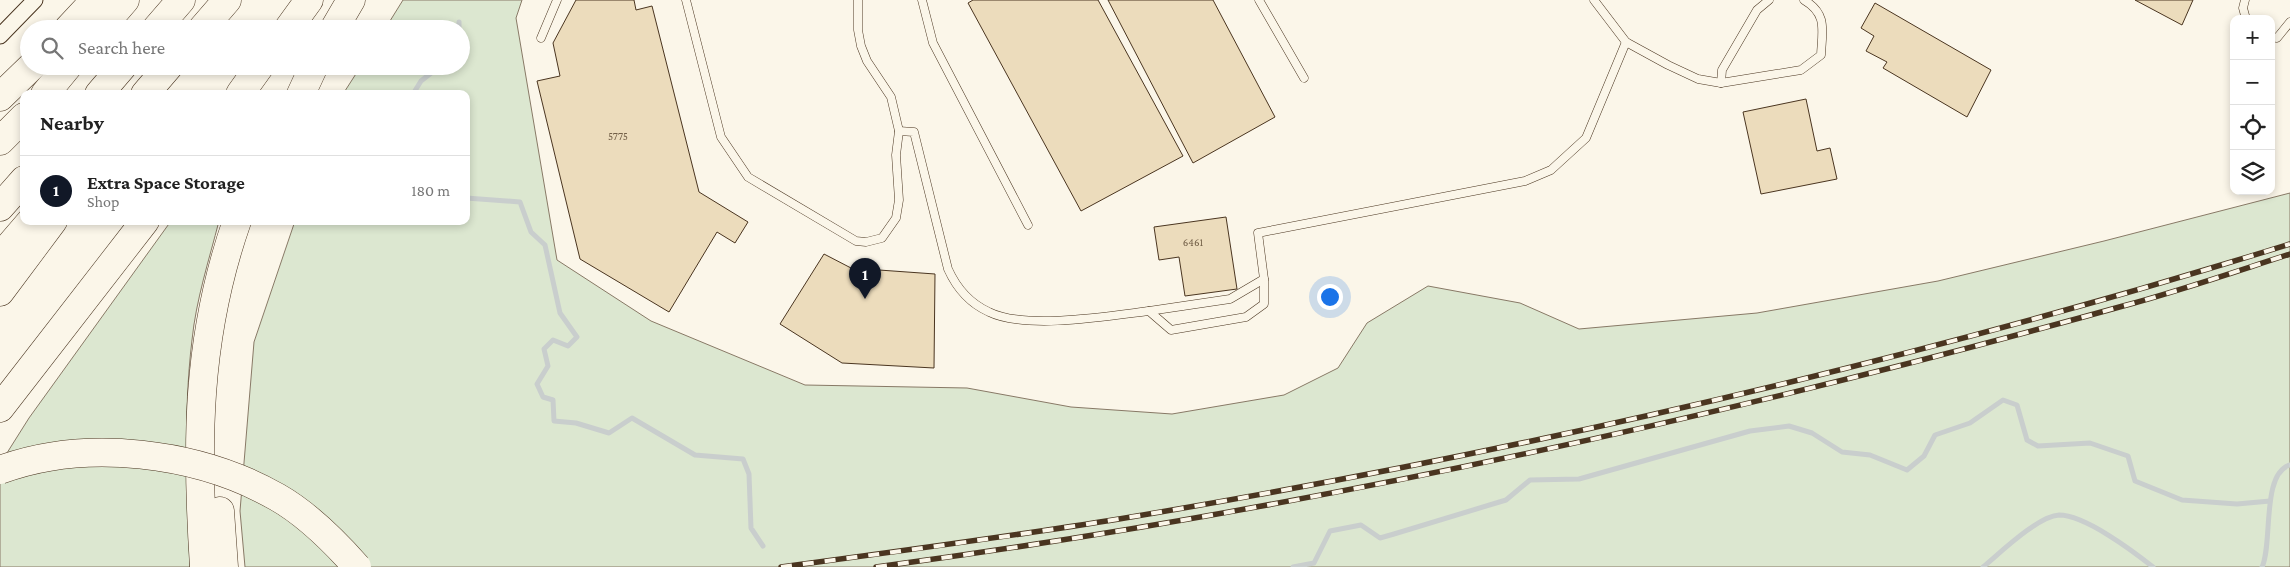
<!DOCTYPE html>
<meta charset="utf-8">
<style>
body{margin:0;font-family:"Crimson Pro",serif;background:#f2f2f2;color:#222}
.controls{position:absolute;right:15px;top:15px;display:grid;overflow:hidden;border-radius:10px;box-shadow:0 2px 8px #0003}
.controls button{width:45px;height:45px;display:grid;place-items:center;padding:0;border:0;border-bottom:1px solid #e0e0e0;background:#fff;color:#222;font:25px sans-serif}
.you{position:absolute;left:1329px;top:296px;width:18px;height:18px;margin:-12px;border:4px solid #fff;border-radius:50%;background:#1a73e8;box-shadow:0 0 0 8px #1a73e833}
.badge{display:grid;place-items:center;width:32px;height:32px;border-radius:50%;background:#111827;color:#fff;font-size:16px;font-weight:700}
.pin{position:absolute;translate:-50% -41px;filter:drop-shadow(0 1px 2px #0008)}
.pin::after{content:'';position:absolute;top:26px;width:18px;height:15px;background:inherit;clip-path:polygon(0 0,100% 0,50% 100%)}
.list{margin:0;padding:0;list-style:none}
h2{display:flex;justify-content:space-between;align-items:center;height:65px;margin:0;padding:0 20px;font-size:21px}
h2 small{font-size:16px;font-weight:400;color:#767676}
.list li{display:grid;grid-template-columns:32px 1fr auto;gap:15px;align-items:center;box-sizing:border-box;height:70px;padding:0 20px;border-top:1px solid #e0e0e0}
.list b{display:block;font-size:19px;white-space:nowrap}
.list p{margin:0;font-size:16px;white-space:nowrap;color:#767676}
.list em{font-size:16px;font-style:normal;color:#767676}
.icon{flex:none;width:28px;height:28px;fill:none;stroke:currentColor;stroke-width:2;stroke-linecap:round;stroke-linejoin:round}
.map{position:relative;flex:none;width:2290px;height:567px;overflow:hidden}
.search{position:absolute;background:#fff;box-shadow:0 2px 8px #0003;left:20px;top:20px;width:450px;height:55px;display:flex;align-items:center;gap:12px;box-sizing:border-box;padding:0 18px;border-radius:28px;color:#767676;font-size:19px}
.panel{position:absolute;background:#fff;box-shadow:0 2px 8px #0003;left:20px;top:90px;width:450px;height:135px;border-radius:10px}
.map>svg:first-child{display:block}
.green{fill:#dce7d0;stroke:#887966}
.lines{fill:none;stroke-linecap:round;stroke-linejoin:round}
.stream{stroke:#c9cecd;stroke-width:5}
.building{fill:#ecdcbc;stroke:#4a3520}
.lane-casing{stroke:#4a3520;stroke-width:9}
.street-casing{stroke:#4a3520;stroke-width:17}
.highway-casing{stroke:#4a3520;stroke-width:29}
.lane{stroke:#fbf6e9;stroke-width:8}
.street{stroke:#fbf6e9;stroke-width:15}
.highway{stroke:#fbf6e9;stroke-width:28}
.rail-casing{stroke:#4a3520;stroke-width:5.5}
.rail{stroke:#fbf6e9;stroke-width:4;stroke-dasharray:11;stroke-linecap:butt}
.highway-bridge-casing{stroke:#4a3520;stroke-width:29;stroke-linecap:butt}
.highway-bridge{stroke:#fbf6e9;stroke-width:28}
.labels{text-anchor:middle;dominant-baseline:central;stroke-width:4;stroke-linejoin:round;paint-order:stroke}
.number-label{font-size:11px;fill:#725f47}
</style>
<div class="map">
<svg width="2290" height="567" viewBox="0 0 2290 567">
<rect width="100%" height="100%" fill="#fbf6e9"/>
<g class="green">
<path d="M403,0H522L516,18L557,260L651,321L805,385L967,388L1071,407L1172,414L1284,395L1338,368L1367,323L1428,286L1520,303L1579,329L1757,313L1938,281L2104,241L2290,193V567H245L240,511L254,342L295,221H466V94H343L361,66H461V29H385Z"/>
<path d="M171,221H219C209,260 196,300 192,340C183,415 187,491 190,567H0V464L29,418Z"/>
</g>
<g class="lines">
<g class="stream">
<path d="M459,22V29"/>
<path d="M413,94L421,81L440,66"/>
<path d="M466,198L520,202L531,232L545,245L560,313L577,337L568,346L553,340L544,349L548,366L537,384L543,397L553,400L554,421L576,423L609,433L632,418L695,455L743,459L749,474L751,528L763,546"/>
<path d="M1293,567L1314,563L1330,531L1361,525L1380,538L1394,534L1506,500L1530,480L1579,479L1750,431L1789,426L1812,433L1842,452L1870,455L1907,470L1924,456L1935,435L1970,423L2003,400L2017,405L2027,440L2038,446L2090,443L2128,456L2135,481L2182,500L2237,504L2270,501"/>
<path d="M1983,567C2000,553 2038,516 2059,515C2085,515 2133,551 2153,567"/>
<path d="M2262,567C2273,544 2261,473 2290,465"/>
</g>
</g>
<g class="building">
<path d="M576,0H634L636,10L652,6L699,192L748,222L735,243L717,232L669,312L580,259L537,81L560,76L553,43Z"/>
<path d="M973,0H1098L1183,156L1081,211L968,3Z"/>
<path d="M1108,0H1213L1275,117L1193,163Z"/>
<path d="M2135,0H2193L2182,25Z"/>
<path d="M1875,3L1991,70L1967,117L1883,68L1887,62L1866,51L1874,36L1861,28Z"/>
<path d="M1806,99L1817,151L1830,148L1837,179L1761,194L1743,112Z"/>
<path d="M1226,217L1237,289L1185,296L1179,257L1159,260L1154,227Z"/>
<path d="M824,254L851,268L935,274L934,368L842,363L780,324Z"/>
</g>
<g class="lines">
<defs>
<g id="lane">
<path d="M686,0L721,137L748,177L856,241L866,242L882,238L896,218L899,200L896,155L899,131L891,97L867,61L861,46L858,30V0"/>
<path d="M922,0L933,43L1028,225"/>
<path d="M1259,0L1304,78"/>
<path d="M1594,0L1626,42L1668,65L1698,79L1721,83L1801,70L1821,55C1822,31 1828,14 1804,0"/>
<path d="M2245,0L2243,8L2246,19"/>
<path d="M2271,37L2277,38L2290,22"/>
<path d="M541,38L557,0"/>
<path d="M1721,83L1722,70L1757,10L1769,0"/>
<path d="M899,131L914,132L948,269C957,289 969,303 989,312C1025,330 1109,316 1149,311L1171,330L1246,317L1264,304V279L1258,233L1525,181L1551,170L1586,138L1626,42"/>
<path d="M1149,311L1230,299L1264,279"/>
</g>
<path id="street" d="M0,36L35,0"/>
<g id="highway">
<path d="M68,29L95,0"/>
<path d="M100,29L125,0"/>
<path d="M156,29L181,0"/>
<path d="M202,29L227,0"/>
<path d="M288,29L309,0"/>
<path d="M334,29L351,0"/>
<path d="M45,94L68,66"/>
<path d="M99,94L123,66"/>
<path d="M145,94L169,66"/>
<path d="M240,94L260,66"/>
<path d="M301,94L314,66"/>
<path d="M0,97L32,66"/>
<path d="M0,141L24,117"/>
<path d="M0,207L24,180"/>
<path d="M0,257L31,221"/>
<path d="M0,292L53,221"/>
<path d="M0,408L145,221"/>
<path d="M220,511L224,567"/>
<path d="M204,567C196,445 196,338 237,221"/>
</g>
</defs>
<use href="#lane" class="lane-casing"/>
<use href="#street" class="street-casing"/>
<use href="#highway" class="highway-casing"/>
<use href="#lane" class="lane"/>
<use href="#street" class="street"/>
<use href="#highway" class="highway"/>
<defs>
<g id="rail">
<path d="M781,567C894,552 1007,537 1119,519C1515,453 1907,363 2290,244"/>
<path d="M876,567C1298,511 1714,420 2123,306C2179,291 2234,272 2290,254"/>
</g>
</defs>
<use href="#rail" class="rail-casing"/>
<use href="#rail" class="rail"/>
<defs>
<path id="highway-bridge" d="M0,470C86,438 198,452 277,497C307,514 334,541 357,567"/>
</defs>
<use href="#highway-bridge" class="highway-bridge-casing"/>
<use href="#highway-bridge" class="highway-bridge"/>
</g>
<g class="labels">
<g class="number-label">
<text x="618" y="136">5775</text>
<text x="1193" y="242">6461</text>
</g>
</g>
</svg>
<div class="controls">
<button>+</button>
<button>−</button>
<button><svg class="icon" aria-label="locate" viewBox="0 0 24 24"><circle cx="12" cy="12" r="6"/><path d="M12 2v4M12 18v4M2 12h4M18 12h4"/></svg></button>
<button><svg class="icon" aria-label="layers" viewBox="0 0 24 24"><path d="M12 4l9 5-9 5-9-5zM3 14l9 5 9-5"/></svg></button>
</div>
<div class="you"></div>
<div class="pin badge" style="left:865px;top:299px">1</div>
<div class="search"><svg class="icon" aria-label="search" viewBox="0 0 24 24"><circle cx="10" cy="10" r="6"/><path d="M15 15l6 6"/></svg>Search here</div>
<section class="panel">
<h2>Nearby<small></small></h2>
<ul class="list">
<li><span class="badge">1</span><div><b>Extra Space Storage</b><p>Shop</p></div><em>180 m</em></li>
</ul>
</section>
</div>
